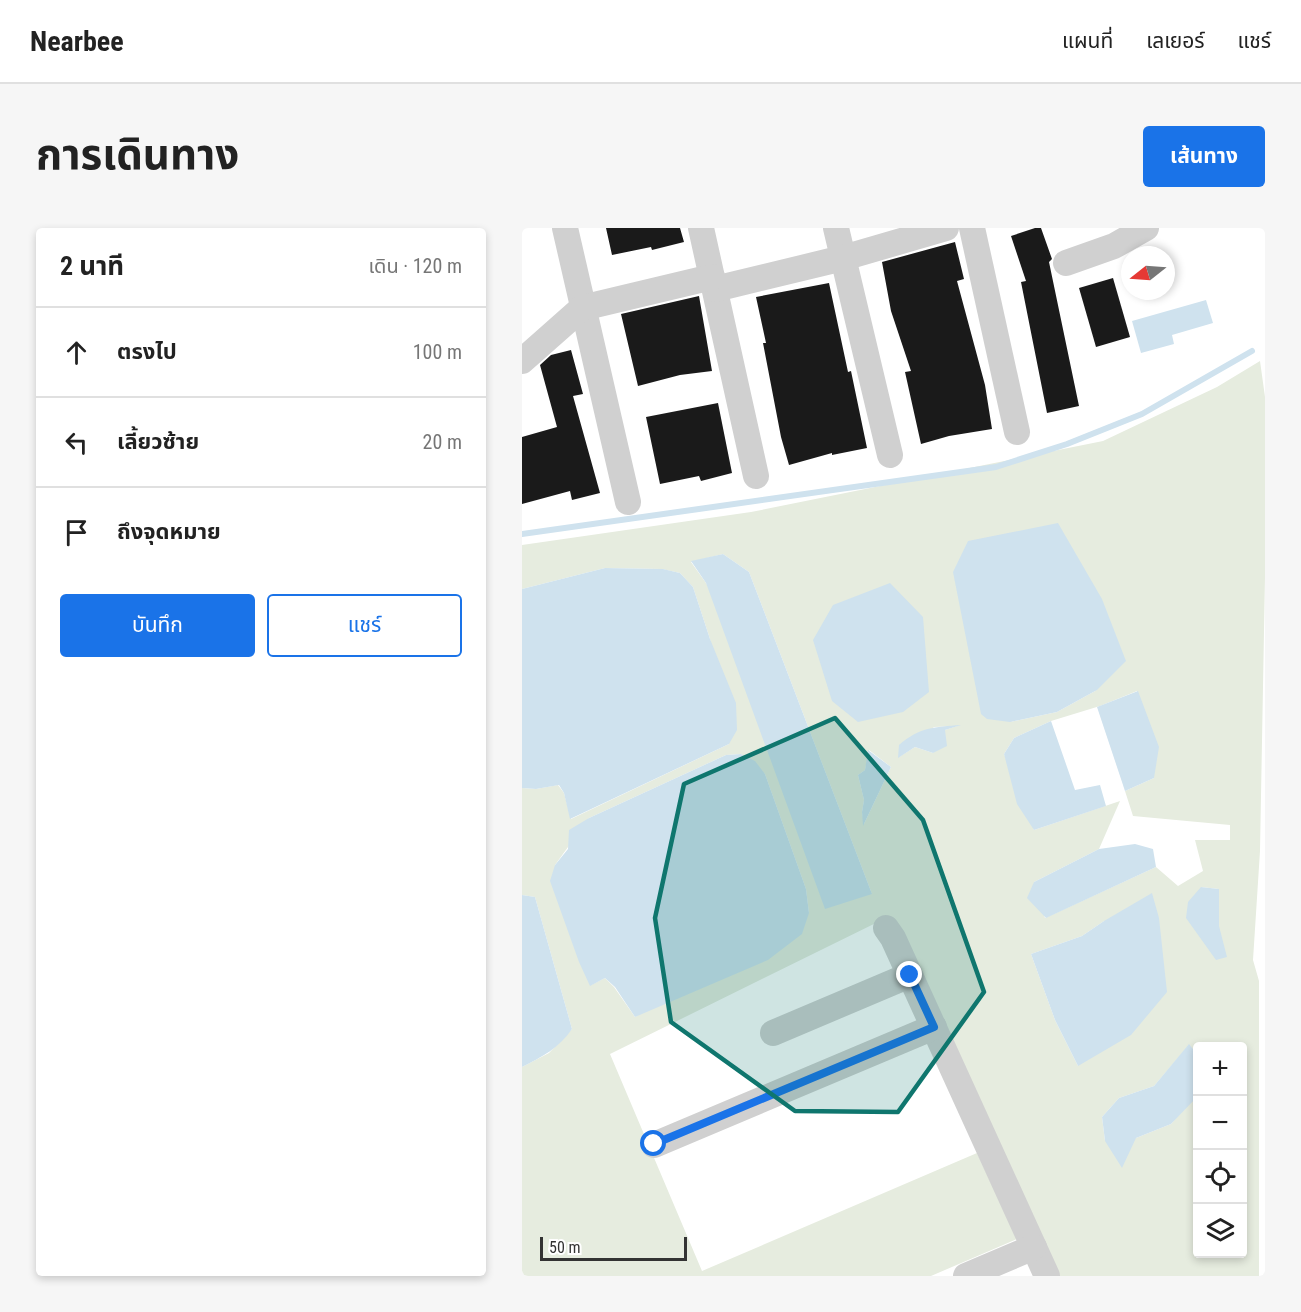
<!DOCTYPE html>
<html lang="th">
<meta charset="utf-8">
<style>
body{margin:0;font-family:"Roboto Condensed","Noto Sans Thai",sans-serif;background:#f6f6f6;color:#222}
.controls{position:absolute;right:18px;bottom:18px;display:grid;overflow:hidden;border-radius:6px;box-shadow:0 3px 9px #0003}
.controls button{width:54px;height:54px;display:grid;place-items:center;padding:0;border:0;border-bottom:2px solid #e0e0e0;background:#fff;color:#222;font:30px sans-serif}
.compass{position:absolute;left:599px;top:18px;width:54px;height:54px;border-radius:50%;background:#fff;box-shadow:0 3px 9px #0003;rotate:253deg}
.scale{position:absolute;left:18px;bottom:15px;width:147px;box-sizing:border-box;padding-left:6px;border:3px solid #333;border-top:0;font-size:16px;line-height:21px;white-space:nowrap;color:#333;-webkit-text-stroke:4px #fff;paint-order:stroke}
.stop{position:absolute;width:18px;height:18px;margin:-14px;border:4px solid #1a73e8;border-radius:50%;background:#fff}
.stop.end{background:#1a73e8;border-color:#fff;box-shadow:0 2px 6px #0008}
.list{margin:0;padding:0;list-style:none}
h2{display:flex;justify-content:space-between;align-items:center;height:78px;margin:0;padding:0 24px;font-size:26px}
h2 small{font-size:20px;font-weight:400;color:#767676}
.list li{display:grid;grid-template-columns:39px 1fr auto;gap:18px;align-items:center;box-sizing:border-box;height:90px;padding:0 24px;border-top:2px solid #e0e0e0}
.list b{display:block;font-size:22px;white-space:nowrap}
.list em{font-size:20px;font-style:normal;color:#767676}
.actions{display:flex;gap:12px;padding:18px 24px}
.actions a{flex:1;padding:14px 0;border:2px solid #1a73e8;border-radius:6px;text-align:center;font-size:21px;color:#1a73e8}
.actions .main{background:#1a73e8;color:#fff}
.icon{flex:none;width:33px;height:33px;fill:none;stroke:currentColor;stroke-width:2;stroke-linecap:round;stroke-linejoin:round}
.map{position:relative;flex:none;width:743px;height:1048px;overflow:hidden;border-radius:6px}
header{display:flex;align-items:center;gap:36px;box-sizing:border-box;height:84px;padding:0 30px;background:#fff;border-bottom:2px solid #e0e0e0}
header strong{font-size:28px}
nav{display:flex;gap:33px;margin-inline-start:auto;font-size:21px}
.intro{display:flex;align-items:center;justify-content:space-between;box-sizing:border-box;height:144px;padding:0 36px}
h1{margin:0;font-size:42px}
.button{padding:15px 27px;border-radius:6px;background:#1a73e8;color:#fff;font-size:21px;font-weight:700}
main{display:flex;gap:36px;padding:0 36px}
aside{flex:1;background:#fff;border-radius:6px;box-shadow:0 3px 9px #0003}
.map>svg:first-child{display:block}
.green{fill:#e6ecdf;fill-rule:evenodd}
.water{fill:#cfe2ee}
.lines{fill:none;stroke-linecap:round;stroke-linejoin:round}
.stream{stroke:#cfe2ee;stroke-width:6}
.building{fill:#1a1a1a}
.minor{stroke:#d0d0d0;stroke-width:26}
.route{stroke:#1a73e8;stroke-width:8}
.marked{fill:#0f766e;fill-opacity:0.2;stroke:#0f766e;stroke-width:4.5;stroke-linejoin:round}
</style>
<header>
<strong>Nearbee</strong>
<nav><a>แผนที่</a><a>เลเยอร์</a><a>แชร์</a></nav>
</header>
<div class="intro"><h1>การเดินทาง</h1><a class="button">เส้นทาง</a></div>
<main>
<aside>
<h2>2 นาที<small>เดิน · 120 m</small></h2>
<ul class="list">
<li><svg class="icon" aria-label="ahead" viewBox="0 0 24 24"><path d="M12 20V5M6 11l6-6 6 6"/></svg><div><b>ตรงไป</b></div><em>100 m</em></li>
<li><svg class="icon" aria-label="left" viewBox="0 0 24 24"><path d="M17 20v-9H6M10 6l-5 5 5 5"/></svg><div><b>เลี้ยวซ้าย</b></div><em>20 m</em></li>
<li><svg class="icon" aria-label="arrive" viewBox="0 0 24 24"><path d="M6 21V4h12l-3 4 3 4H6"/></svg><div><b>ถึงจุดหมาย</b></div></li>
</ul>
<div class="actions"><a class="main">บันทึก</a><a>แชร์</a></div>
</aside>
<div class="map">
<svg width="743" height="1048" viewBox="0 0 743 1048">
<rect width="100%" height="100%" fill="#fff"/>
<path class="green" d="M738,133L743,169V349L738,623L731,732L737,753V1048H532L362,691L88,826L180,1043L455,925L495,1011L409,1048H0V839L27,825L50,801L13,669L0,667V560L14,561L36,557L42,565L49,591L207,516L188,411L171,359L158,345L140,341L83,340L0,361V317L229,284L581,213L695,159ZM201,326L227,344L350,666L184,355L169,334ZM575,462L535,484L488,494ZM615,463L632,550L603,563L611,588L708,597V612H673L681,643L656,658L634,639L523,690L512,654L577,621L598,573L512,602L482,526L492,510L529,493L578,478ZM435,498L423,502L411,525L393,519L377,529L412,499ZM347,522L369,539L342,596L340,584L342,572L336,547L343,542ZM219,526L243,546L284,661L287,685L113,789L92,759L83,750L69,757L33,637L67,590L204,527ZM679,659L697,661V698ZM582,693L556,838L533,792L509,726L560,708ZM667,817L675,826L676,818H720V1026H676L675,866L649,896L614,910L583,913L580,889L597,870L632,858Z"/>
<g class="water">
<path d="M684,72L691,95L650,107L652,116L619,125L610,93Z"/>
<path d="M536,295L580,371L604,433L575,462L535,484L488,494L465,491L459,486L431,344L446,313Z"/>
<path d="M201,326L227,344L350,666L303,681L184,355L169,333Z"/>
<path d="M83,340L141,341L158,345L171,359L188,411L214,475L215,502L207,516L48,591L42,565L37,557L14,561L0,560V361Z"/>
<path d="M368,355L401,389L407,464L381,484L336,494L310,473L291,412L311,377Z"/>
<path d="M616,463L637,519L632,550L603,563L575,479Z"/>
<path d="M529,493L553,562L578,557L584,578L512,602L495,576L482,526L492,510Z"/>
<path d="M439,497L423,502L425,518L411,525L393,519L376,530L377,517C398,499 412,499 439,497Z"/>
<path d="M346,522L369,539L341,598L340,584L342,572L336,547L343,542Z"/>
<path d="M219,526L233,533L243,546L284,661L287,685L280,706L246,732L113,789L93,759L83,750L68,758L57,734L28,653L33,637L46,621L47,602L67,590L204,527Z"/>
<path d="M613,616L631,621L634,639L524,690L505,670L512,654L577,621Z"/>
<path d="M679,659L697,661V698L705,729L694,732L664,690L666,674Z"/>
<path d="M630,665L637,690L645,764L609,807L556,838L533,792L509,726L560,708L582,693Z"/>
<path d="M0,667L13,669L50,801C37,820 20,829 0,839Z"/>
<path d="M667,816L675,826L674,870L649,896L614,910L600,940L583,913L580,889L597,870L632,858Z"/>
</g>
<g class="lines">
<path class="stream" d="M0,306L474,239L545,216L620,186L730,123"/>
</g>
<g class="building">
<path d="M84,0H158L162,14L130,22L129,19L90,27Z"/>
<path d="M513,0H519L530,31L527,34L557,178L525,185L499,54L504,53L489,8Z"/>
<path d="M433,14L442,51L435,53L463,157L470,201L427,208L399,216L383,144L389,143L369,83L360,34Z"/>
<path d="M591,50L608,109L574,119L557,60Z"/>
<path d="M307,55L326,144L329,143L345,220L310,227V225L267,237L259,209L241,115H244L234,69Z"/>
<path d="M177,68L190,143L158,147L116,158L99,86Z"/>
<path d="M49,122L61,166L51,168L78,265L50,272L48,263L0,276V209L35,199L18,137L29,127Z"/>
<path d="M196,175L210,245L179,253L177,248L138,256L124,189Z"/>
</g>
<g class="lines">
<g class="minor">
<path d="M43,0L106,274"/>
<path d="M179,0L234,248"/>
<path d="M314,0L368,227"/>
<path d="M450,0L495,204"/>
<path d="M544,35L592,18L624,0"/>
<path d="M193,61L321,30L424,0"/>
<path d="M0,133L60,80L190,49"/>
<path d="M364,700L371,710L525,1048"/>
<path d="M251,805L388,747"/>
<path d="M132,917L412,799"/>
<path d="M444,1048L512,1019"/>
</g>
</g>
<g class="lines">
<path class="route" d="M132,916L412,799L388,747"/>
</g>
<path class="marked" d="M313,490L401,592L462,764L376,884L273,883L149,794L133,690L162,556Z"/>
</svg>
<div class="controls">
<button>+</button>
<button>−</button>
<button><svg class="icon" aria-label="locate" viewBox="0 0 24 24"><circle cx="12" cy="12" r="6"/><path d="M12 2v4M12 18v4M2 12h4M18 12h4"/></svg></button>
<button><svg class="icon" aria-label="layers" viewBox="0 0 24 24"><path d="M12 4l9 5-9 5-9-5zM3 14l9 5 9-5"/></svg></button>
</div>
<svg class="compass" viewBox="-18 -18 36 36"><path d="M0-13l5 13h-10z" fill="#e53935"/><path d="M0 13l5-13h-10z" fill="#767676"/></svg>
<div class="scale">50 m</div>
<div class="stop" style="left:132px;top:916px"></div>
<div class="stop end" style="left:388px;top:747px"></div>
</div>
</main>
